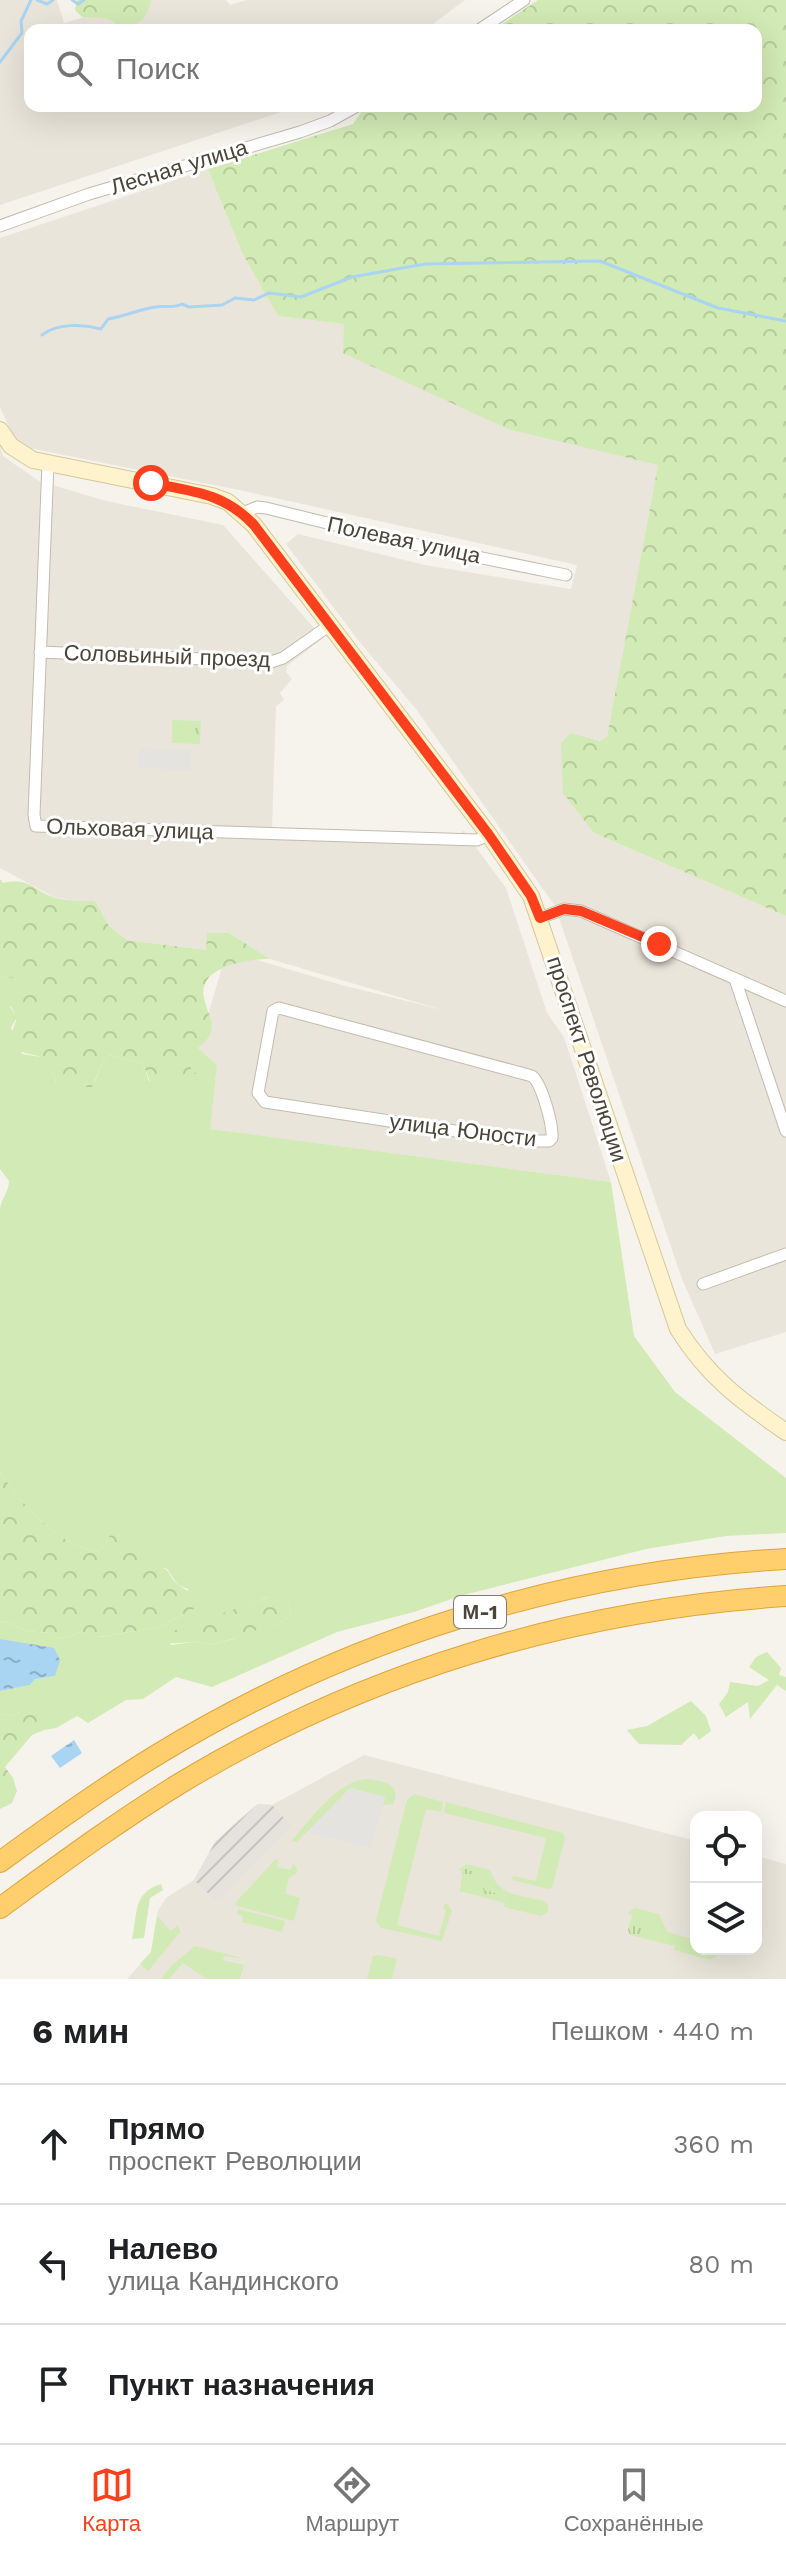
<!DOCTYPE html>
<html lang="ru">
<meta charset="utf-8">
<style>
body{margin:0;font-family:"Work Sans",sans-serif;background:#f6f6f6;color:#202124}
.controls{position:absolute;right:24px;bottom:24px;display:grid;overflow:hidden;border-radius:16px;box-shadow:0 8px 32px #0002}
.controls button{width:72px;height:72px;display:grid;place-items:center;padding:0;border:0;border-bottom:2px solid #e0e0e0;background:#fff;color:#202124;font:40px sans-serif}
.stop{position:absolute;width:24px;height:24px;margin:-18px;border:6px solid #fc3f1d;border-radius:50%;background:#fff}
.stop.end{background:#fc3f1d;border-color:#fff;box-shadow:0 2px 8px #0008}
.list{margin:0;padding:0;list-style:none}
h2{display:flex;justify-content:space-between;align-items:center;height:104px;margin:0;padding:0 32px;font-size:34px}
h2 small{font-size:26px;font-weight:400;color:#757577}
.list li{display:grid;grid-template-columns:52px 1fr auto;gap:24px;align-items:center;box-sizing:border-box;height:120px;padding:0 32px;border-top:2px solid #e0e0e0}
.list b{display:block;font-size:30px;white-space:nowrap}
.list p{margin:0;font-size:26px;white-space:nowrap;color:#757577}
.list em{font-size:26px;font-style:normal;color:#757577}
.icon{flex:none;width:44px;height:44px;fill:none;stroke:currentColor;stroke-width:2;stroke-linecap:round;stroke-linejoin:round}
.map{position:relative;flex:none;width:786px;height:1979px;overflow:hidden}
.search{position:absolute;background:#fff;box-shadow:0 8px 32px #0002;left:24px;right:24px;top:24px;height:88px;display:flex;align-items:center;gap:20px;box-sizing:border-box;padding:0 28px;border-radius:16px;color:#757577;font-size:30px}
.sheet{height:464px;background:#fff}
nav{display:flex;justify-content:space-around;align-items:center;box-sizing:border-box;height:112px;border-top:2px solid #e0e0e0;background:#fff;font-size:22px;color:#757577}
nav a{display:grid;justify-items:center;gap:4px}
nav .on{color:#fc3f1d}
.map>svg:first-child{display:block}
.residential{fill:#eae5da}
.industrial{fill:url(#industrial-furrows)}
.grass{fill:#d2eab5;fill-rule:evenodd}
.forest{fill:url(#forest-crowns)}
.park{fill:url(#park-tufts)}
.parking{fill:#e5e3e0}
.water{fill:url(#water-ripples)}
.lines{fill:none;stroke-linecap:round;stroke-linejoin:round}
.stream{stroke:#a9d4f2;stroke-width:3}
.street-casing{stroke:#c2bbae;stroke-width:13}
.secondary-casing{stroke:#d6c79b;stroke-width:18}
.highway-casing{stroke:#e0a43c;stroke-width:22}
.street{stroke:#fff;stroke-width:11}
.secondary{stroke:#fff3cd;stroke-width:16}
.highway{stroke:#ffcf6e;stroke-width:20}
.route{stroke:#fc3f1d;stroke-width:10}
.labels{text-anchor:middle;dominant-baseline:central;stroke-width:6;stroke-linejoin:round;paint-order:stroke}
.shield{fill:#fff;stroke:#817c74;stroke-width:2}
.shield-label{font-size:20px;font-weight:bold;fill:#4b4439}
.street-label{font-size:22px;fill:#4b4439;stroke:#fff}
</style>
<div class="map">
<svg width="786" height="1979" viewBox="0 0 786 1979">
<defs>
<pattern id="industrial-furrows" width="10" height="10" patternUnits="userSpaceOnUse" patternTransform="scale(2)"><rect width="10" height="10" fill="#e6e2dd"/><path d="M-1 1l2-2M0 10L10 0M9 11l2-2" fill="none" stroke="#c7c3be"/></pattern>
<pattern id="forest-crowns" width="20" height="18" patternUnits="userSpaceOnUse" patternTransform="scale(2)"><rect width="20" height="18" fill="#d2eab5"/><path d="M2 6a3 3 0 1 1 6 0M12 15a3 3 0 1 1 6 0" fill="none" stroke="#b6ca9c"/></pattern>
<pattern id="park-tufts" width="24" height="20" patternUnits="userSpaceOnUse" patternTransform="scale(2)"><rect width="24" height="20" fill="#d2eab5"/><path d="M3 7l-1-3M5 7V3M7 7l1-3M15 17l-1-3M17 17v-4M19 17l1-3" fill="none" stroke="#b6ca9c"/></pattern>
<pattern id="water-ripples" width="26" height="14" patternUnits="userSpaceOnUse" patternTransform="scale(2)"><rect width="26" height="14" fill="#a9d4f2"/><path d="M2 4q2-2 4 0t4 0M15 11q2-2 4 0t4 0" fill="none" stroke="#8caec5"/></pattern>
</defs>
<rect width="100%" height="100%" fill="#f6f3ec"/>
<g class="residential">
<path d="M0,0H57L64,23L144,0H226L230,5L247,0H465L425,30H30V106H299L0,205Z"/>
<path d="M208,169L242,253L278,316L344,324L658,465L607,738L600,741L571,733L594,833L786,916V1332L715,1354L682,1279L555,906L416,709L358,640L286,544L298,534L425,565L571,589L577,565L244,491L29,448L13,436L0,407V238Z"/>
<path d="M0,447L3,456L39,481L106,501L223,525L323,638L287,666L286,672L292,679L280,693L284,700L276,706L272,829L461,835L463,830L506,888L547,1013L564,1037L611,1182L209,1129L217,1065L198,1048L227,951L338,984L443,1010L270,959L229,933L206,950L127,940L109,926L95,901H76L54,897L0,868Z"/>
<path d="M364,1755L696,1841V1949H756V1856L786,1864V1979H127L151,1952L158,1910L166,1898L194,1880L215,1842L237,1821L258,1804L272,1805Z"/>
</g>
<path class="industrial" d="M258,1804L272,1805L291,1826L221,1897L214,1899L194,1880L215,1842Z"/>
<g class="grass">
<path d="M7,977L31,981L10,1007L17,1017L11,1028L22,1054L40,1057L50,1071L56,1075L55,1086L80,1087L95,1081L104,1059L109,1055L143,1064L149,1081H175L188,1093L190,1063L198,1048L217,1065L210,1129L611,1182L634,1336L675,1392L786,1478V1533L726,1536L646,1549L460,1596L414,1612L337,1632L212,1687L176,1677L143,1699L126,1700L88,1723L77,1716L56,1728L44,1730L48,1717L24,1710L13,1716L0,1714V1691L30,1685L35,1679L55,1676L26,1645L0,1639V1622L6,1621L26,1631L48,1633L57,1638L69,1637L78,1632L100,1637L160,1627L188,1612V1589L178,1585L167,1569L147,1562L140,1555L109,1536L104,1546L96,1552C55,1542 23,1506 0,1472V1208C2,1197 9,1192 9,1181L0,1169V979ZM268,1597L287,1598L291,1616L273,1627H262L234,1639L214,1644L193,1642L171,1645L166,1635Z"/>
<path d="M767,1652L781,1668L779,1675L786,1677V1691L777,1685L750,1719L748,1702L726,1717L719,1704L728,1692L730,1682L758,1686L769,1680L749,1667L756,1657Z"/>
<path d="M691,1701L706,1716L711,1731L699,1740L694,1733L681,1745L639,1744L627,1730L647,1726Z"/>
<path d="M367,1779C383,1781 403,1784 393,1804L383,1805L385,1797L350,1788L297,1842L291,1841C313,1818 335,1782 367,1779Z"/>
<path d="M414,1794L443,1802L441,1812L426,1809L397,1925L439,1936L446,1910L443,1909L445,1903L448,1904L452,1911L442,1941L381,1928L376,1921L407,1800Z"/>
<path d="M446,1802L563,1833L565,1838L552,1888L548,1889L512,1880L513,1876L536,1881L546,1838L444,1813Z"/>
<path d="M276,1859L278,1860L277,1867L291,1870L293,1863L297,1869L296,1874L289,1878L285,1894L300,1898L294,1921L237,1906L235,1903Z"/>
<path d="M466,1864L490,1870C499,1897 518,1894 544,1901L548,1906V1912L541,1916L504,1907L507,1896L484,1890L486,1882L463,1869V1871L458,1870Z"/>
<path d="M161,1884L163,1890L150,1898L144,1938L132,1939C138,1914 132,1893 161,1884Z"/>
<path d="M635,1908L659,1914L667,1932L696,1940V1949H718L717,1956L710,1960L674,1950L676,1940L653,1934L655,1926L633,1912L632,1915L627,1913Z"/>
<path d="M238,1909L285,1921L282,1932L242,1922L243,1916L237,1914Z"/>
<path d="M157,1916L171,1931L178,1925L180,1932L148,1971L140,1964L151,1952Z"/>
<path d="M195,1946L246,1959L224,1956L223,1960L244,1965L240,1979H207L183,1963L169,1979H161L170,1967Z"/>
<path d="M379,1955L397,1959L392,1979H367L373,1956Z"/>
</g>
<g class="forest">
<path d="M77,0H151C148,19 138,27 119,27C108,14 97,19 82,17L75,10Z"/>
<path d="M538,0H786V916L594,833L563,793L561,743L571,733L600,741L607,737L658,465L508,429L343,353L344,324L278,316L242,253L208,169L353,124L361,112L370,106H756V30H493Z"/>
<path d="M0,879L3,883C32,877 32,891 56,898C69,901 82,901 95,901L109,926L127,940L206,950L207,933H229L270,959C249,959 197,966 204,998C209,1021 222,1028 198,1048L199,1055L190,1063L191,1069L200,1077L199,1089L194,1093H188L175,1082L164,1087L152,1086L143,1064L109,1055L104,1059L92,1087H80L70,1092L58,1091L55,1086L56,1075L46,1068L40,1057C21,1050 19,1057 11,1034L17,1018L8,1001L9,990L29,981L7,977L0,979Z"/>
<path d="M0,1472C23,1506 55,1542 96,1552L104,1546L109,1536L119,1534L137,1545C144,1566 151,1559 165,1569C170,1572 172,1580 177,1584C188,1592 194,1592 197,1607L160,1627L99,1637L78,1632L69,1637L57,1638L48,1633L26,1631L6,1621L0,1622Z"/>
<path d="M277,1594L287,1598L291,1616L273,1627H262L244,1636L214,1644L193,1642L161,1644L166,1635L176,1630Z"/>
<path d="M24,1710L37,1711L49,1717L44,1730L32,1735L5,1767L13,1778L17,1791L12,1803L0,1809V1714L13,1716Z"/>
</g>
<g class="park">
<path d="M172,720L201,721L200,744L172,743Z"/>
<path d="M463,1868L482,1875L486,1882L484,1890L507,1896L505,1903L460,1891Z"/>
<path d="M633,1912L652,1918L655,1926L653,1934L676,1940L675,1946L630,1935L628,1930Z"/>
</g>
<g class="parking">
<path d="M139,749L191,750V770L139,768Z"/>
<path d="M350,1788L385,1797L371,1848L307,1832Z"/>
</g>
<g class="water">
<path d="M0,1639L54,1648L60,1660L55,1676L35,1679L30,1685L0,1691Z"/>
<path d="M74,1740L82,1753L60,1768L51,1756Z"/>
</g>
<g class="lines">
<g class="stream">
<path d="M37,0L47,4L53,0"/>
<path d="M72,0L78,4L84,0"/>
<path d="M0,62L22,33L21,21L31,0"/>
<path d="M42,335C57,323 83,324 101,329L108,319C125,316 141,309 155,307C166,305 172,309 182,304L189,307L222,305L235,298L254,300L269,293L301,297L352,277L425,264L600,261L718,308L786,321"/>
</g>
<defs>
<g id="street">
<path d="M479,30L524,0"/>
<path d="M0,226L89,194L300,132L330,121L357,106"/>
<path d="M48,463L34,815L36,826L477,840L489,835"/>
<path d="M243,513L257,507L266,508L408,543L566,575"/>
<path d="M40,652L271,662L283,658L330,625"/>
<path d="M540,918L564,909L581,911L786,1001"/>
<path d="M735,979L786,1131"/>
<path d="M279,1008L532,1076C542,1084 553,1125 552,1138L549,1141H521L265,1102L258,1093L273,1011Z"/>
<path d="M703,1284L786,1254"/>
</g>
<path id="secondary" d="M0,430L11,446L33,460L212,496L228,502L254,525L489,835L531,896L678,1329C708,1377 741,1401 786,1432"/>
<g id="highway">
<path d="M0,1862C52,1824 105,1786 160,1753C349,1638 566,1571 786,1559"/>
<path d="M0,1908C59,1865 117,1822 179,1784C364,1672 571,1610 786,1596"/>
</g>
</defs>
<use href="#street" class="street-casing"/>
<use href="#secondary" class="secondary-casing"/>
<use href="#highway" class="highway-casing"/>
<use href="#street" class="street"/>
<use href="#secondary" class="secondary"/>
<use href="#highway" class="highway"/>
</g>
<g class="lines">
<path class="route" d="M151,483C192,491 224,493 254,525L489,835L531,896L540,918L564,909L581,911L659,944"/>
</g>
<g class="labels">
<rect class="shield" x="454" y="1596" width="52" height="32" rx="6"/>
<g class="shield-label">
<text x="480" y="1612">М-1</text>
</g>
<g class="street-label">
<text transform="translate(179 167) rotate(-17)">Лесная улица</text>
<text transform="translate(404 540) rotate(12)">Полевая улица</text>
<text transform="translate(167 656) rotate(2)">Соловьиный проезд</text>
<text transform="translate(130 829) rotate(2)">Ольховая улица</text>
<text transform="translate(587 1059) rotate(72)">проспект Революции</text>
<text transform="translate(463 1130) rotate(7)">улица Юности</text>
</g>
</g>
</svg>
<div class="controls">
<button><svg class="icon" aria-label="locate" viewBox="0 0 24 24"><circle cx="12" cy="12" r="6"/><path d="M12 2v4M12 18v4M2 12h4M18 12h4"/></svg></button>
<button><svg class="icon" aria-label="layers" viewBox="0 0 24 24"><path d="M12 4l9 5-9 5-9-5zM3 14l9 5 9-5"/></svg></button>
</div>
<div class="stop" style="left:151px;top:483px"></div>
<div class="stop end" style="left:659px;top:944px"></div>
<div class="search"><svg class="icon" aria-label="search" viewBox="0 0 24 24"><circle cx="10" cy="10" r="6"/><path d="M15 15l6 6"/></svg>Поиск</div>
</div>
<section class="sheet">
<h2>6 мин<small>Пешком · 440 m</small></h2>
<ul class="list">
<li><svg class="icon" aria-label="ahead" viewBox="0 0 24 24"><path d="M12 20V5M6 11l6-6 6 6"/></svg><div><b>Прямо</b><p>проспект Революции</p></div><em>360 m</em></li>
<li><svg class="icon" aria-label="left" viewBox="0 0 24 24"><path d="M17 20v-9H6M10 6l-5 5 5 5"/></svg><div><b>Налево</b><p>улица Кандинского</p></div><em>80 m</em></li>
<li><svg class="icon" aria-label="arrive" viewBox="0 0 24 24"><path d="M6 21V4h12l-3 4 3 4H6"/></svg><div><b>Пункт назначения</b></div></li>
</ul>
</section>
<nav>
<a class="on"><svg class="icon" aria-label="map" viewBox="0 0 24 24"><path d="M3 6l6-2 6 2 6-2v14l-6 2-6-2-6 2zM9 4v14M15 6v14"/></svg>Карта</a>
<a><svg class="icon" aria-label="directions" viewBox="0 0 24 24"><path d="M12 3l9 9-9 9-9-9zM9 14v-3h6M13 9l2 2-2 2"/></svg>Маршрут</a>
<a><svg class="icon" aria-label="saved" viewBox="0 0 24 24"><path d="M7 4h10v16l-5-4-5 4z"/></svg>Сохранённые</a>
</nav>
